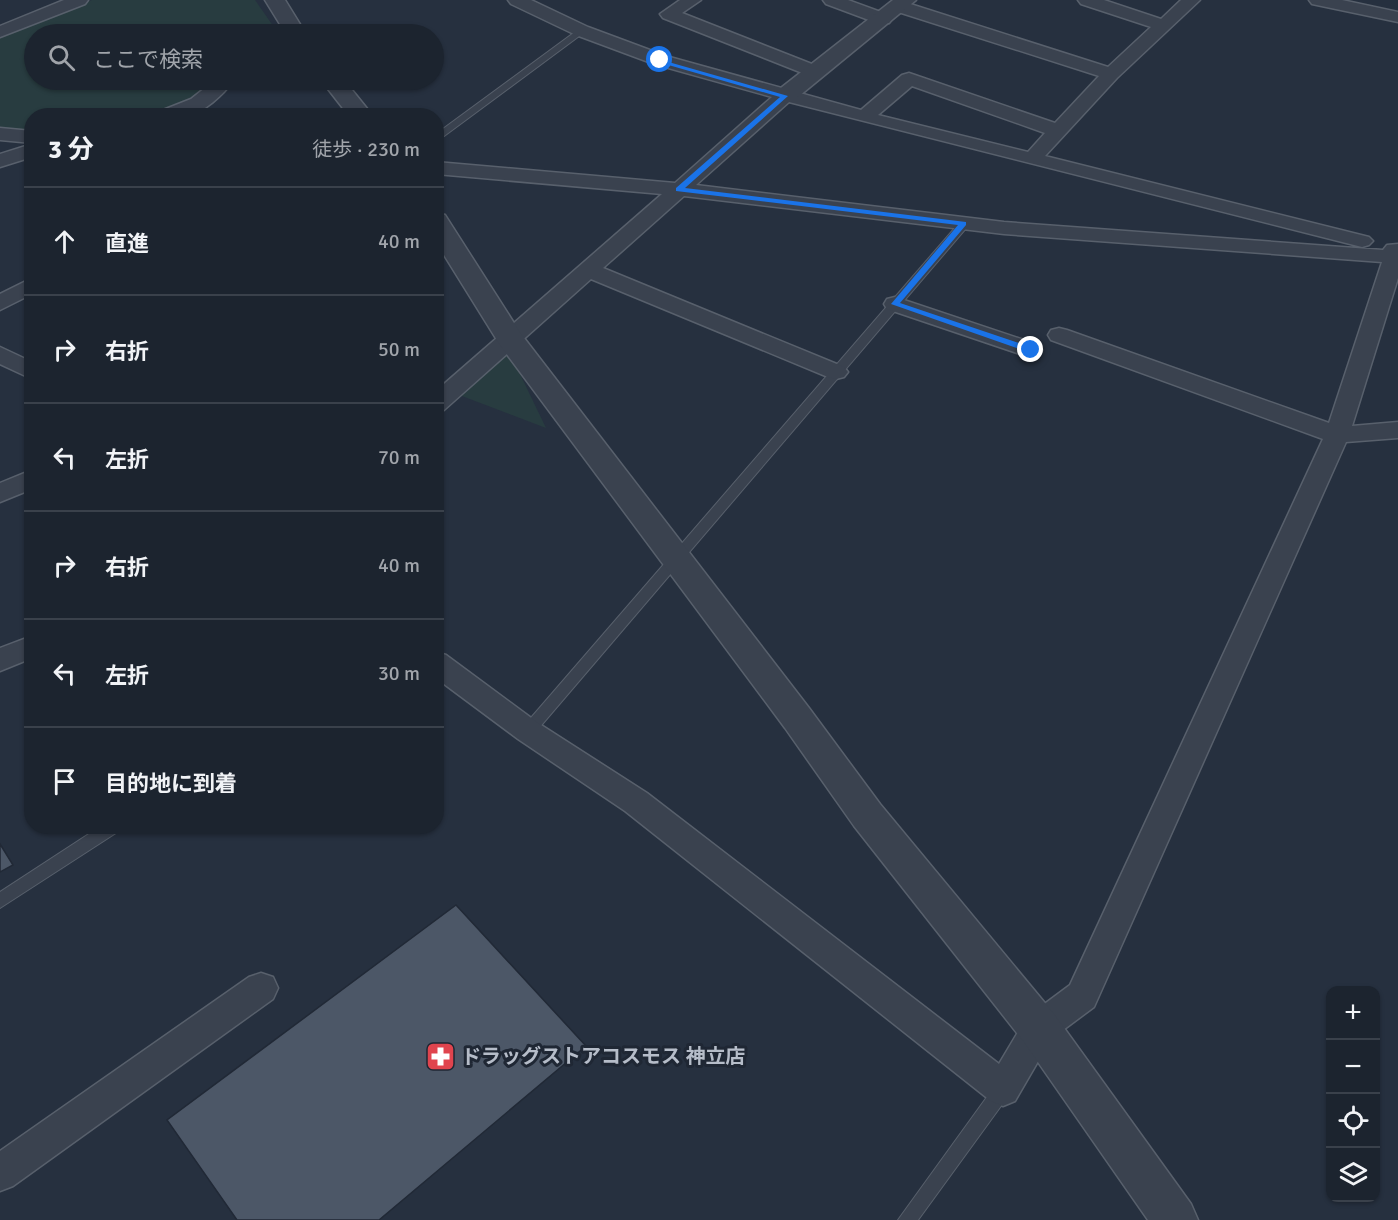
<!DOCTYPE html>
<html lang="ja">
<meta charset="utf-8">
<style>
body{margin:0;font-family:Signika,"Noto Sans JP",sans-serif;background:#29303b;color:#f1f3f6}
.controls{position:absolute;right:18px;bottom:18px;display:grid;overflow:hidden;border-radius:12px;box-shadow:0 2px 4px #0004}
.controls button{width:54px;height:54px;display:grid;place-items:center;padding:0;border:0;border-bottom:2px solid #3a414b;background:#1c242f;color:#f1f3f6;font:30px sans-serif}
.stop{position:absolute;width:18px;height:18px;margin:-14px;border:4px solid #1a73e8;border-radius:50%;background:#fff}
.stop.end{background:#1a73e8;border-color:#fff;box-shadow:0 2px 6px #0008}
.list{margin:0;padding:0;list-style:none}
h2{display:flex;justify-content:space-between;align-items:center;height:78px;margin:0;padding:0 24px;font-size:26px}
h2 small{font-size:20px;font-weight:400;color:#a0a4aa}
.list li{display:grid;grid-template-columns:39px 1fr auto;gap:18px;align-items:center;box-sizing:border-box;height:108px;padding:0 24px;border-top:2px solid #3a414b}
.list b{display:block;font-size:22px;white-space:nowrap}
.list em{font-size:20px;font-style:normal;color:#a0a4aa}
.icon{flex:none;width:33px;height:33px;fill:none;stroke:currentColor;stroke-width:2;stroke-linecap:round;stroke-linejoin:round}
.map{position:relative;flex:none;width:1398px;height:1220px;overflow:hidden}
.search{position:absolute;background:#1c242f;box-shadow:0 2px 4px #0004;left:24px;top:24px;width:420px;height:66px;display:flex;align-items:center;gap:15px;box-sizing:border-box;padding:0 21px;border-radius:33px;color:#a0a4aa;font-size:22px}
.panel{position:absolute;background:#1c242f;box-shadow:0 2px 4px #0004;left:24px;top:108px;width:420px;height:726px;border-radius:24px}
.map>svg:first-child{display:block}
.green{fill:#283c40}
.building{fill:#4c5767;stroke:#212936;stroke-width:1.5}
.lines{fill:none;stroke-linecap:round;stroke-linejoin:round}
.service-casing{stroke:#58606c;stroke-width:2}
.minor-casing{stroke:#58606c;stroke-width:3}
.tertiary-casing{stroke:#58606c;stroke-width:3}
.service{fill:#3a424f;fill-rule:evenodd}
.minor{fill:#3a424f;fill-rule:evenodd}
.tertiary{fill:#3a424f;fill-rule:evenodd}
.route{fill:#1a73e8}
.labels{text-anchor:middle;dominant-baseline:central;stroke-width:6;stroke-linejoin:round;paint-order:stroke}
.near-poi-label{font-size:20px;font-weight:bold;fill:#b6bdc9;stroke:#1f2734;text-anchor:start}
</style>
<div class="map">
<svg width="1398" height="1220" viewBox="0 0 1398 1220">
<rect width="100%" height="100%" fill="#26303f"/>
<g class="green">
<path d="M92,0H255L278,33L34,34V80H214C205,90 195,99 182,105C146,123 73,115 32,116L31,131L0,128V36Z"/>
<path d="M506,345L546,428L454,393Z"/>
</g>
<g class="building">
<path d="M0,844L13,865L0,872Z"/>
<path d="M456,905L586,1046L379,1220H237L167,1120Z"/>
</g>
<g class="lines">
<defs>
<g id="service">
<path d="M579,29L586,31L436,142V134Z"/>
<path d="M964,221L968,222V226L533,735L528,737L523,735L521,731L523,727L960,222Z"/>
<path d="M101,826H121L119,831L0,908V892Z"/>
<path d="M1003,1081L1009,1083L1012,1089L1009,1095L918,1220H898L997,1083Z"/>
</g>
<g id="minor">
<path d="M64,0H88L85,4L0,37V26Z"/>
<path d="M508,0H531L588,27L666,56L861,110L902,75L909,73L1055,123L1099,76L892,10L889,6L892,2H904L1108,67L1151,27L1081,4L1078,0H1104L1161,19L1181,0H1200L1117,78L1045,156L1369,237L1373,241L1369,245L1362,247L789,102L696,185L1004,222L1383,250L1387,245L1398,244V278L1352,426L1398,422V438L1346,442L1094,1007L1051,1039L1015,1101L1003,1106L991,1101L625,811L518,739L436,678V652L446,655L538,723L647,793L999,1064L1027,1017L1070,985L1323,439L1051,340L1048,335L1051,330L1059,328L1067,330L1329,423L1382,262L1004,234L684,196L603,268L844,367L848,372L844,377L836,379L828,377L591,279L444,410L436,412V391L662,194L436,174V162L675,183L772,97L654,64L576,35L511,4ZM912,86L1045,133L1028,152L878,115Z"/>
<path d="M680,0H701L682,13L822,68L825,72L822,76H810L663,18L660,14Z"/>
<path d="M823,0H848L889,15L892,19L889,23H877L826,4Z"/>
<path d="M1309,0H1342L1398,12V22L1312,4Z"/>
<path d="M215,80H234C224,94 203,114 185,116C175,116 165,116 156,116L158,112L191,99Z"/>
<path d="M0,128L32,131V143L0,140Z"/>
<path d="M32,144V157L0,167V154Z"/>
<path d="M32,278V294L0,310V294Z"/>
<path d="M895,297L1039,345L1042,350L1039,355L1031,357L1023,355L887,309L884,304L887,299Z"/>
<path d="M0,347L32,362V379L0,364Z"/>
<path d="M32,470V489L0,502V483Z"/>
<path d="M32,636V658L0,671V648Z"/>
<path d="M261,973L273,977L278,988L273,999L13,1186L0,1191V1151L249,977Z"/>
</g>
<g id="tertiary">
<path d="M265,0H285L306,34H286Z"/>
<path d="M893,0H916L793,101L785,103L777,101L774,96L777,91Z"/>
<path d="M321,80H344L373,116H349Z"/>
<path d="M436,213L445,215L521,334L809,708L880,804L1054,1014L1191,1204L1198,1220H1148L1024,1042L854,826L785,728L500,345L436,242Z"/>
</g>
</defs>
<use href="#service" class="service-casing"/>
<use href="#minor" class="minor-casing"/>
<use href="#tertiary" class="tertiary-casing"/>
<use href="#service" class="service"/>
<use href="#minor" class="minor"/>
<use href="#tertiary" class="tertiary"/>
</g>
<path class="route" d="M658,59L788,96L685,188L966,222V225L900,303L1034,348V352H1028L891,304L958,225L676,191V188L780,97L658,62Z"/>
<defs>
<symbol id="pharmacy-square" viewBox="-11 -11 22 22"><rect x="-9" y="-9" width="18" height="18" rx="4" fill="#e0444e" stroke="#1f2734"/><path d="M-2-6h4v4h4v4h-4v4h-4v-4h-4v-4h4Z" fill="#fff"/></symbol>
</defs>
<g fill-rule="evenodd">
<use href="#pharmacy-square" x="424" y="1040" width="33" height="33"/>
</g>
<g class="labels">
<g class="near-poi-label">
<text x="461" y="1056">ドラッグストアコスモス 神立店</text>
</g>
</g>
</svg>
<div class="controls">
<button>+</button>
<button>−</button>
<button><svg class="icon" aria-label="locate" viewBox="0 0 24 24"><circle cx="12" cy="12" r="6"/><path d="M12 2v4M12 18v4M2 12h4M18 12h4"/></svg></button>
<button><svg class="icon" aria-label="layers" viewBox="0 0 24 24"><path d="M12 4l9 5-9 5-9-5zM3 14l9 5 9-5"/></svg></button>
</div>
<div class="stop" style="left:660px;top:60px"></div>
<div class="stop end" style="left:1031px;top:350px"></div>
<div class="search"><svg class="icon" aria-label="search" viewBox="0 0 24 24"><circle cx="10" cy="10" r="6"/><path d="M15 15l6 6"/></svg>ここで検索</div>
<section class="panel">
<h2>3 分<small>徒歩 · 230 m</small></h2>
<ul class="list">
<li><svg class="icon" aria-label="ahead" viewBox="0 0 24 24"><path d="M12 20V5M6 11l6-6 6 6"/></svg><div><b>直進</b></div><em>40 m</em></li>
<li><svg class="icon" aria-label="right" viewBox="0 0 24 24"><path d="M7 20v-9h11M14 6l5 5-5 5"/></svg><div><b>右折</b></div><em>50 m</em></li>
<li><svg class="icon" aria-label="left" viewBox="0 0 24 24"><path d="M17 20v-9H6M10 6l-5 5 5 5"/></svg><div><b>左折</b></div><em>70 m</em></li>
<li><svg class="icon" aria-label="right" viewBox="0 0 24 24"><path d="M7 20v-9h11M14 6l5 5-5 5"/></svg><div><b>右折</b></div><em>40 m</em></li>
<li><svg class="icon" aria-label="left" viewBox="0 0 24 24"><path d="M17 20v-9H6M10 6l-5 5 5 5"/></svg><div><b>左折</b></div><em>30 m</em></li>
<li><svg class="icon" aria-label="arrive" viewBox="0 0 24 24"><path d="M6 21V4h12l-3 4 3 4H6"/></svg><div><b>目的地に到着</b></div></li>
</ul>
</section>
</div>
